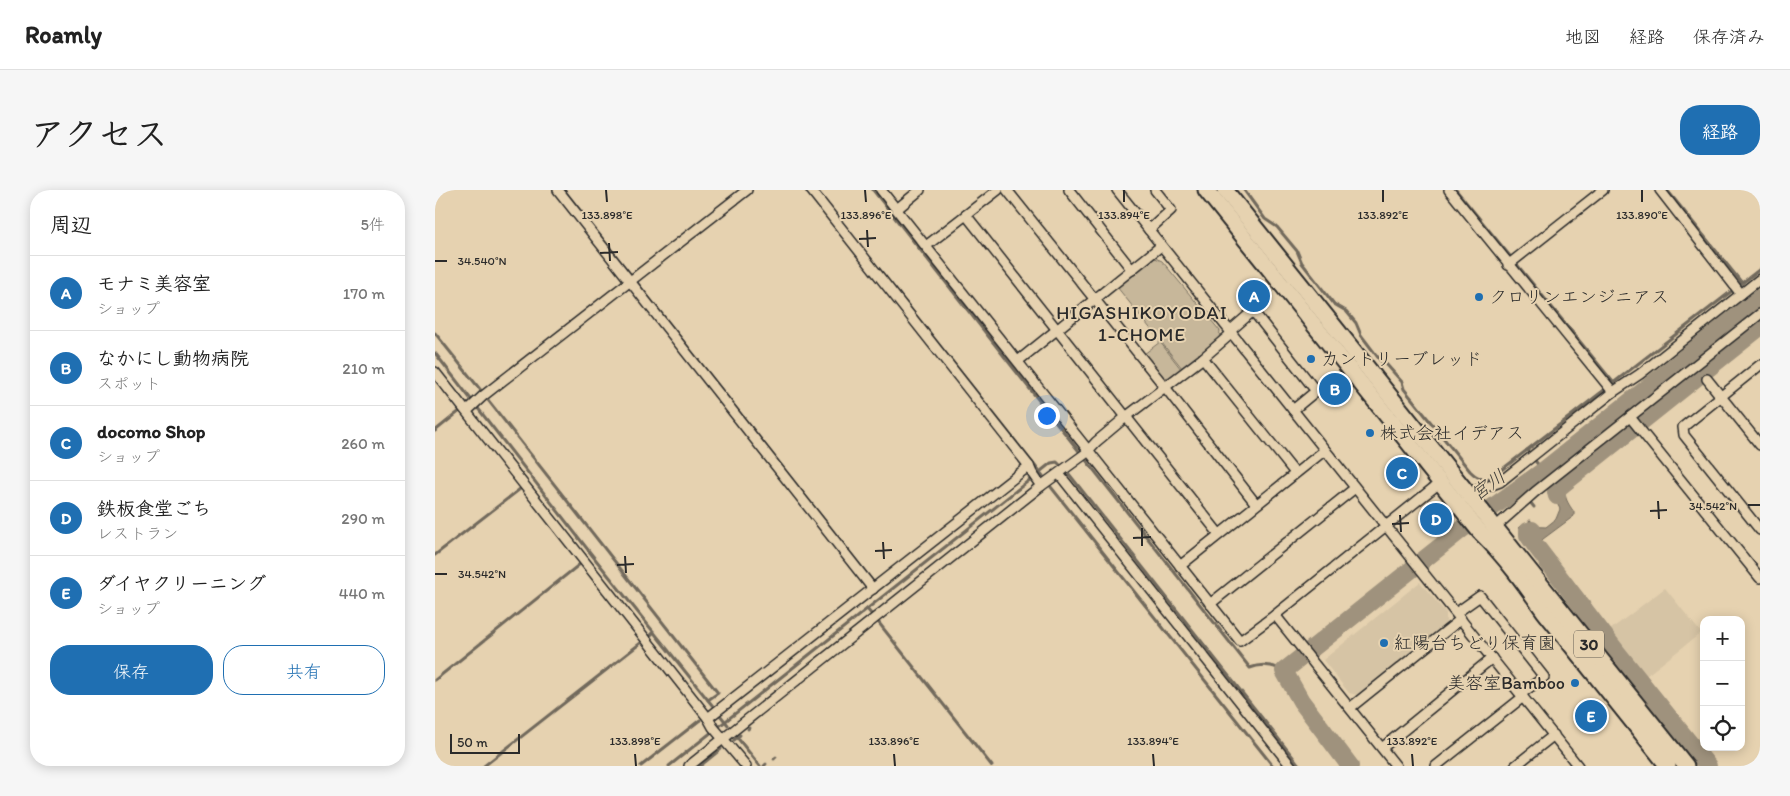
<!DOCTYPE html>
<html lang="ja">
<meta charset="utf-8">
<style>
body{margin:0;font-family:Itim,"Klee One",sans-serif;background:#f6f6f6;color:#222}
.controls{position:absolute;right:15px;bottom:15px;display:grid;overflow:hidden;border-radius:10px;box-shadow:0 2px 12px #0003}
.controls button{width:45px;height:45px;display:grid;place-items:center;padding:0;border:0;border-bottom:1px solid #e0e0e0;background:#fff;color:#222;font:25px sans-serif}
.scale{position:absolute;left:15px;bottom:12px;width:70px;box-sizing:border-box;padding-left:5px;border:2px solid #2b2b2b;border-top:0;font-size:14px;line-height:18px;white-space:nowrap;color:#2b2b2b;-webkit-text-stroke:4px #e6d2b0;paint-order:stroke}
.you{position:absolute;left:611px;top:225px;width:18px;height:18px;margin:-12px;border:4px solid #fff;border-radius:50%;background:#1a73e8;box-shadow:0 0 0 8px #1a73e833}
.badge{display:grid;place-items:center;width:32px;height:32px;border-radius:50%;background:#1f6fb2;color:#fff;font-size:16px;font-weight:700}
.pin{position:absolute;translate:-50% -50%;border:2px solid #fff;box-shadow:0 1px 5px #0006}
.list{margin:0;padding:0;list-style:none}
h2{display:flex;justify-content:space-between;align-items:center;height:65px;margin:0;padding:0 20px;font-size:21px}
h2 small{font-size:16px;font-weight:400;color:#767676}
.list li{display:grid;grid-template-columns:32px 1fr auto;gap:15px;align-items:center;box-sizing:border-box;height:75px;padding:0 20px;border-top:1px solid #e0e0e0}
.list b{display:block;font-size:19px;white-space:nowrap}
.list p{margin:0;font-size:16px;white-space:nowrap;color:#767676}
.list em{font-size:16px;font-style:normal;color:#767676}
.actions{display:flex;gap:10px;padding:15px 20px}
.actions a{flex:1;padding:11px 0;border:1px solid #1f6fb2;border-radius:20px;text-align:center;font-size:18px;color:#1f6fb2}
.actions .main{background:#1f6fb2;color:#fff}
.icon{flex:none;width:28px;height:28px;fill:none;stroke:currentColor;stroke-width:2;stroke-linecap:round;stroke-linejoin:round}
.map{position:relative;flex:none;width:1325px;height:576px;overflow:hidden;border-radius:20px}
header{display:flex;align-items:center;gap:30px;box-sizing:border-box;height:70px;padding:0 25px;background:#fff;border-bottom:1px solid #e0e0e0}
header strong{font-size:24px}
nav{display:flex;gap:28px;margin-inline-start:auto;font-size:18px}
.intro{display:flex;align-items:center;justify-content:space-between;box-sizing:border-box;height:120px;padding:0 30px}
h1{margin:0;font-size:35px}
.button{padding:12px 22px;border-radius:20px;background:#1f6fb2;color:#fff;font-size:18px;font-weight:700}
main{display:flex;gap:30px;padding:0 30px}
aside{flex:1;background:#fff;border-radius:20px;box-shadow:0 2px 12px #0003}
.map>svg:first-child{display:block}
.built{fill:#d6c4a5}
.green{fill:#c7b79a;stroke:#797162}
.water{fill:#9f927d;stroke:#71695c}
.lines{fill:none;stroke-linecap:round;stroke-linejoin:round}
.stream{stroke:#71695c;stroke-width:3}
.river{stroke:#9f927d;stroke-width:18}
.minor-casing{stroke:#2b2b2b;stroke-width:12}
.trunk-casing{stroke:#2b2b2b;stroke-width:19}
.minor{stroke:#e6d2b0;stroke-width:9}
.trunk{stroke:#e6d2b0;stroke-width:15}
.ticks{fill:none;stroke:#2b2b2b;stroke-width:2}
.poi-dot{fill:#1f6fb2;stroke:#e6d2b0;stroke-width:2}
.labels{text-anchor:middle;dominant-baseline:central;stroke-width:4;stroke-linejoin:round;paint-order:stroke}
.shield{fill:#e6d2b0;stroke:#635d53;stroke-width:1}
.shield-label{font-size:16px;font-weight:bold;fill:#2b2b2b}
.poi-label{font-size:18px;fill:#2b2b2b;stroke:#e6d2b0;text-anchor:start}
.neighbourhood-label{font-size:19px;letter-spacing:1px;fill:#2b2b2b;stroke:#e6d2b0}
.water-label{font-size:19px;font-style:italic;fill:#42403b;stroke:#e6d2b0}
.ticks-label{font-size:12px;text-anchor:middle;fill:#2b2b2b;stroke:#e6d2b0;stroke-width:4;stroke-linejoin:round;paint-order:stroke}
</style>
<header>
<strong>Roamly</strong>
<nav><a>地図</a><a>経路</a><a>保存済み</a></nav>
</header>
<div class="intro"><h1>アクセス</h1><a class="button">経路</a></div>
<main>
<aside>
<h2>周辺<small>5件</small></h2>
<ul class="list">
<li><span class="badge">A</span><div><b>モナミ美容室</b><p>ショップ</p></div><em>170 m</em></li>
<li><span class="badge">B</span><div><b>なかにし動物病院</b><p>スポット</p></div><em>210 m</em></li>
<li><span class="badge">C</span><div><b>docomo Shop</b><p>ショップ</p></div><em>260 m</em></li>
<li><span class="badge">D</span><div><b>鉄板食堂ごち</b><p>レストラン</p></div><em>290 m</em></li>
<li><span class="badge">E</span><div><b>ダイヤクリーニング</b><p>ショップ</p></div><em>440 m</em></li>
</ul>
<div class="actions"><a class="main">保存</a><a>共有</a></div>
</aside>
<div class="map">
<svg width="1325" height="576" viewBox="0 0 1325 576">
<rect width="100%" height="100%" fill="#e6d2b0"/>
<filter id="ink" filterUnits="userSpaceOnUse"><feTurbulence type="fractalNoise" baseFrequency=".02" numOctaves="2"/><feDisplacementMap in="SourceGraphic" scale="10" xChannelSelector="R" yChannelSelector="G"/><feConvolveMatrix kernelMatrix="1 2 1 2 8 2 1 2 1" color-interpolation-filters="sRGB"/></filter>
<g filter="url(#ink)">
<g class="built">
<path d="M985,392L1011,423V435L922,505L914,503L888,470Z"/>
<path d="M1230,398L1266,443L1207,489L1171,443Z"/>
</g>
<g class="green">
<path d="M718,67L727,71L785,141L784,149L747,178L682,97Z"/>
<path d="M725,152L746,179L735,188L727,187L709,164Z"/>
</g>
<path class="water" d="M1132,287L1136,292C1125,302 1132,312 1139,322V326L1108,349L1099,359L1084,338L1086,336L1111,337L1121,329L1125,319L1116,302L1118,295L1125,293Z"/>
<g class="lines">
<g class="stream">
<path d="M129,0L439,393"/>
<path d="M438,0L815,478C827,473 838,475 849,481"/>
<path d="M809,0L830,29L842,37L862,61L867,73L899,114L911,121L921,133L926,145L945,170L952,175L967,192L969,199L1035,281C1042,288 1047,290 1056,288L1325,79"/>
<path d="M1021,0L1178,192"/>
<path d="M1232,0L1307,93"/>
<path d="M444,79L608,286"/>
<path d="M0,143L48,203"/>
<path d="M0,163L157,365L293,535"/>
<path d="M53,210L283,503L273,510"/>
<path d="M0,241L26,220"/>
<path d="M1092,260L1111,285"/>
<path d="M616,297L838,576"/>
<path d="M1084,299L1090,306"/>
<path d="M1095,312L1099,317"/>
<path d="M1095,331L1096,340"/>
<path d="M0,365L85,299"/>
<path d="M432,419L437,425"/>
<path d="M444,433L557,576"/>
<path d="M215,446L219,442"/>
<path d="M0,490L145,374"/>
<path d="M313,539L314,538"/>
<path d="M301,546L325,576"/>
<path d="M299,550L305,545"/>
<path d="M339,569L341,567"/>
<path d="M49,576L207,452"/>
<path d="M206,576L265,530"/>
<path d="M234,576L616,273L622,272L634,284L865,576"/>
<path d="M265,576L286,559"/>
<path d="M329,576L331,574"/>
</g>
<g class="river">
<path d="M1122,306L1121,302L1122,299L1325,137"/>
<path d="M1097,340L1093,341V345L1100,355L1181,461L1273,576"/>
<path d="M915,576L866,511L849,481L1026,340L1108,281L1325,108"/>
</g>
<defs>
<g id="minor">
<path d="M123,0L438,399"/>
<path d="M376,0L594,276L597,283L606,296"/>
<path d="M446,0L805,451L840,425L1007,291"/>
<path d="M572,0L730,197L821,314"/>
<path d="M634,0L697,80"/>
<path d="M682,0L1143,576"/>
<path d="M1014,0L1178,202"/>
<path d="M1225,0L1306,104"/>
<path d="M462,19L485,0"/>
<path d="M531,25L784,344"/>
<path d="M714,40L736,20L720,0"/>
<path d="M491,56L563,0"/>
<path d="M1073,75L1168,0"/>
<path d="M795,141L818,121L881,201L858,220"/>
<path d="M768,168L860,283"/>
<path d="M583,171L726,56"/>
<path d="M1325,175L1248,237L1249,245L1325,340"/>
<path d="M0,182L273,528L278,537L311,576"/>
<path d="M1272,189L1325,255"/>
<path d="M32,221L48,206L312,0"/>
<path d="M1195,227L1325,388"/>
<path d="M624,284L856,576"/>
<path d="M1032,308L1040,301L1065,292L1178,202L1205,184L1325,89"/>
<path d="M1057,340L1100,302L1325,124"/>
<path d="M745,376L890,260"/>
<path d="M775,414L920,298"/>
<path d="M1021,423L1045,406L1109,487L1086,504"/>
<path d="M840,425L961,576"/>
<path d="M915,518L1026,429"/>
<path d="M273,528L594,276"/>
<path d="M947,558L1057,468"/>
<path d="M254,576L606,296L650,264L661,252L692,226L768,168L797,143"/>
<path d="M1001,576L1088,507"/>
<path d="M1080,576L1119,545"/>
</g>
<g id="trunk">
<path d="M771,0L1045,342C1070,366 1090,394 1109,421L1233,576"/>
<path d="M790,0L1251,576"/>
</g>
</defs>
<use href="#minor" class="minor-casing"/>
<use href="#trunk" class="trunk-casing"/>
<use href="#minor" class="minor"/>
<use href="#trunk" class="trunk"/>
</g>
</g>
<path class="ticks" d="M171,0L172,12M430,0L431,12M689,0V12M948,0V12M1207,0V12M432,40L433,57M424,49L441,48M174,53L175,71M165,63L183,62M0,71H12M1223,311L1224,329M1313,315H1325M1215,321L1232,320M965,325L966,342M957,334L974,333M707,338V356M698,348L716,347M448,352L449,369M440,361L457,360M190,366L191,383M182,375L199,374M0,384H12M200,564L201,576M459,564L460,576M718,564L719,576M977,564L978,576"/>
<g class="poi-dot">
<circle cx="1044" cy="107" r="5"/>
<circle cx="876" cy="169" r="5"/>
<circle cx="935" cy="243" r="5"/>
<circle cx="949" cy="453" r="5"/>
<circle cx="1140" cy="493" r="5"/>
</g>
<g class="labels">
<rect class="shield" x="1139" y="440.5" width="30" height="27" rx="4"/>
<g class="shield-label">
<text x="1154" y="454">30</text>
</g>
<g class="poi-label">
<text x="1054" y="107">クロリンエンジニアス</text>
<text x="886" y="169">カントリーブレッド</text>
<text x="945" y="243">株式会社イデアス</text>
<text x="959" y="453">紅陽台ちどり保育園</text>
<text x="1130" y="493" text-anchor="end">美容室Bamboo</text>
</g>
<g class="neighbourhood-label">
<text x="707" y="122">HIGASHIKOYODAI<tspan x="707" dy="22">1-CHOME</tspan></text>
</g>
<g class="water-label">
<text transform="translate(1053 295) rotate(-36)">宮川</text>
</g>
</g>
<g class="ticks-label">
<text x="172" y="29">133.898°E</text>
<text x="431" y="29">133.896°E</text>
<text x="689" y="29">133.894°E</text>
<text x="948" y="29">133.892°E</text>
<text x="1207" y="29">133.890°E</text>
<text x="47" y="75">34.540°N</text>
<text x="1278" y="320">34.542°N</text>
<text x="47" y="388">34.542°N</text>
<text x="200" y="555">133.898°E</text>
<text x="459" y="555">133.896°E</text>
<text x="718" y="555">133.894°E</text>
<text x="977" y="555">133.892°E</text>
</g>
</svg>
<div class="controls">
<button>+</button>
<button>−</button>
<button><svg class="icon" aria-label="locate" viewBox="0 0 24 24"><circle cx="12" cy="12" r="6"/><path d="M12 2v4M12 18v4M2 12h4M18 12h4"/></svg></button>
</div>
<div class="scale">50 m</div>
<div class="you"></div>
<div class="pin badge" style="left:819px;top:106px">A</div>
<div class="pin badge" style="left:900px;top:199px">B</div>
<div class="pin badge" style="left:967px;top:283px">C</div>
<div class="pin badge" style="left:1001px;top:329px">D</div>
<div class="pin badge" style="left:1156px;top:526px">E</div>
</div>
</main>
